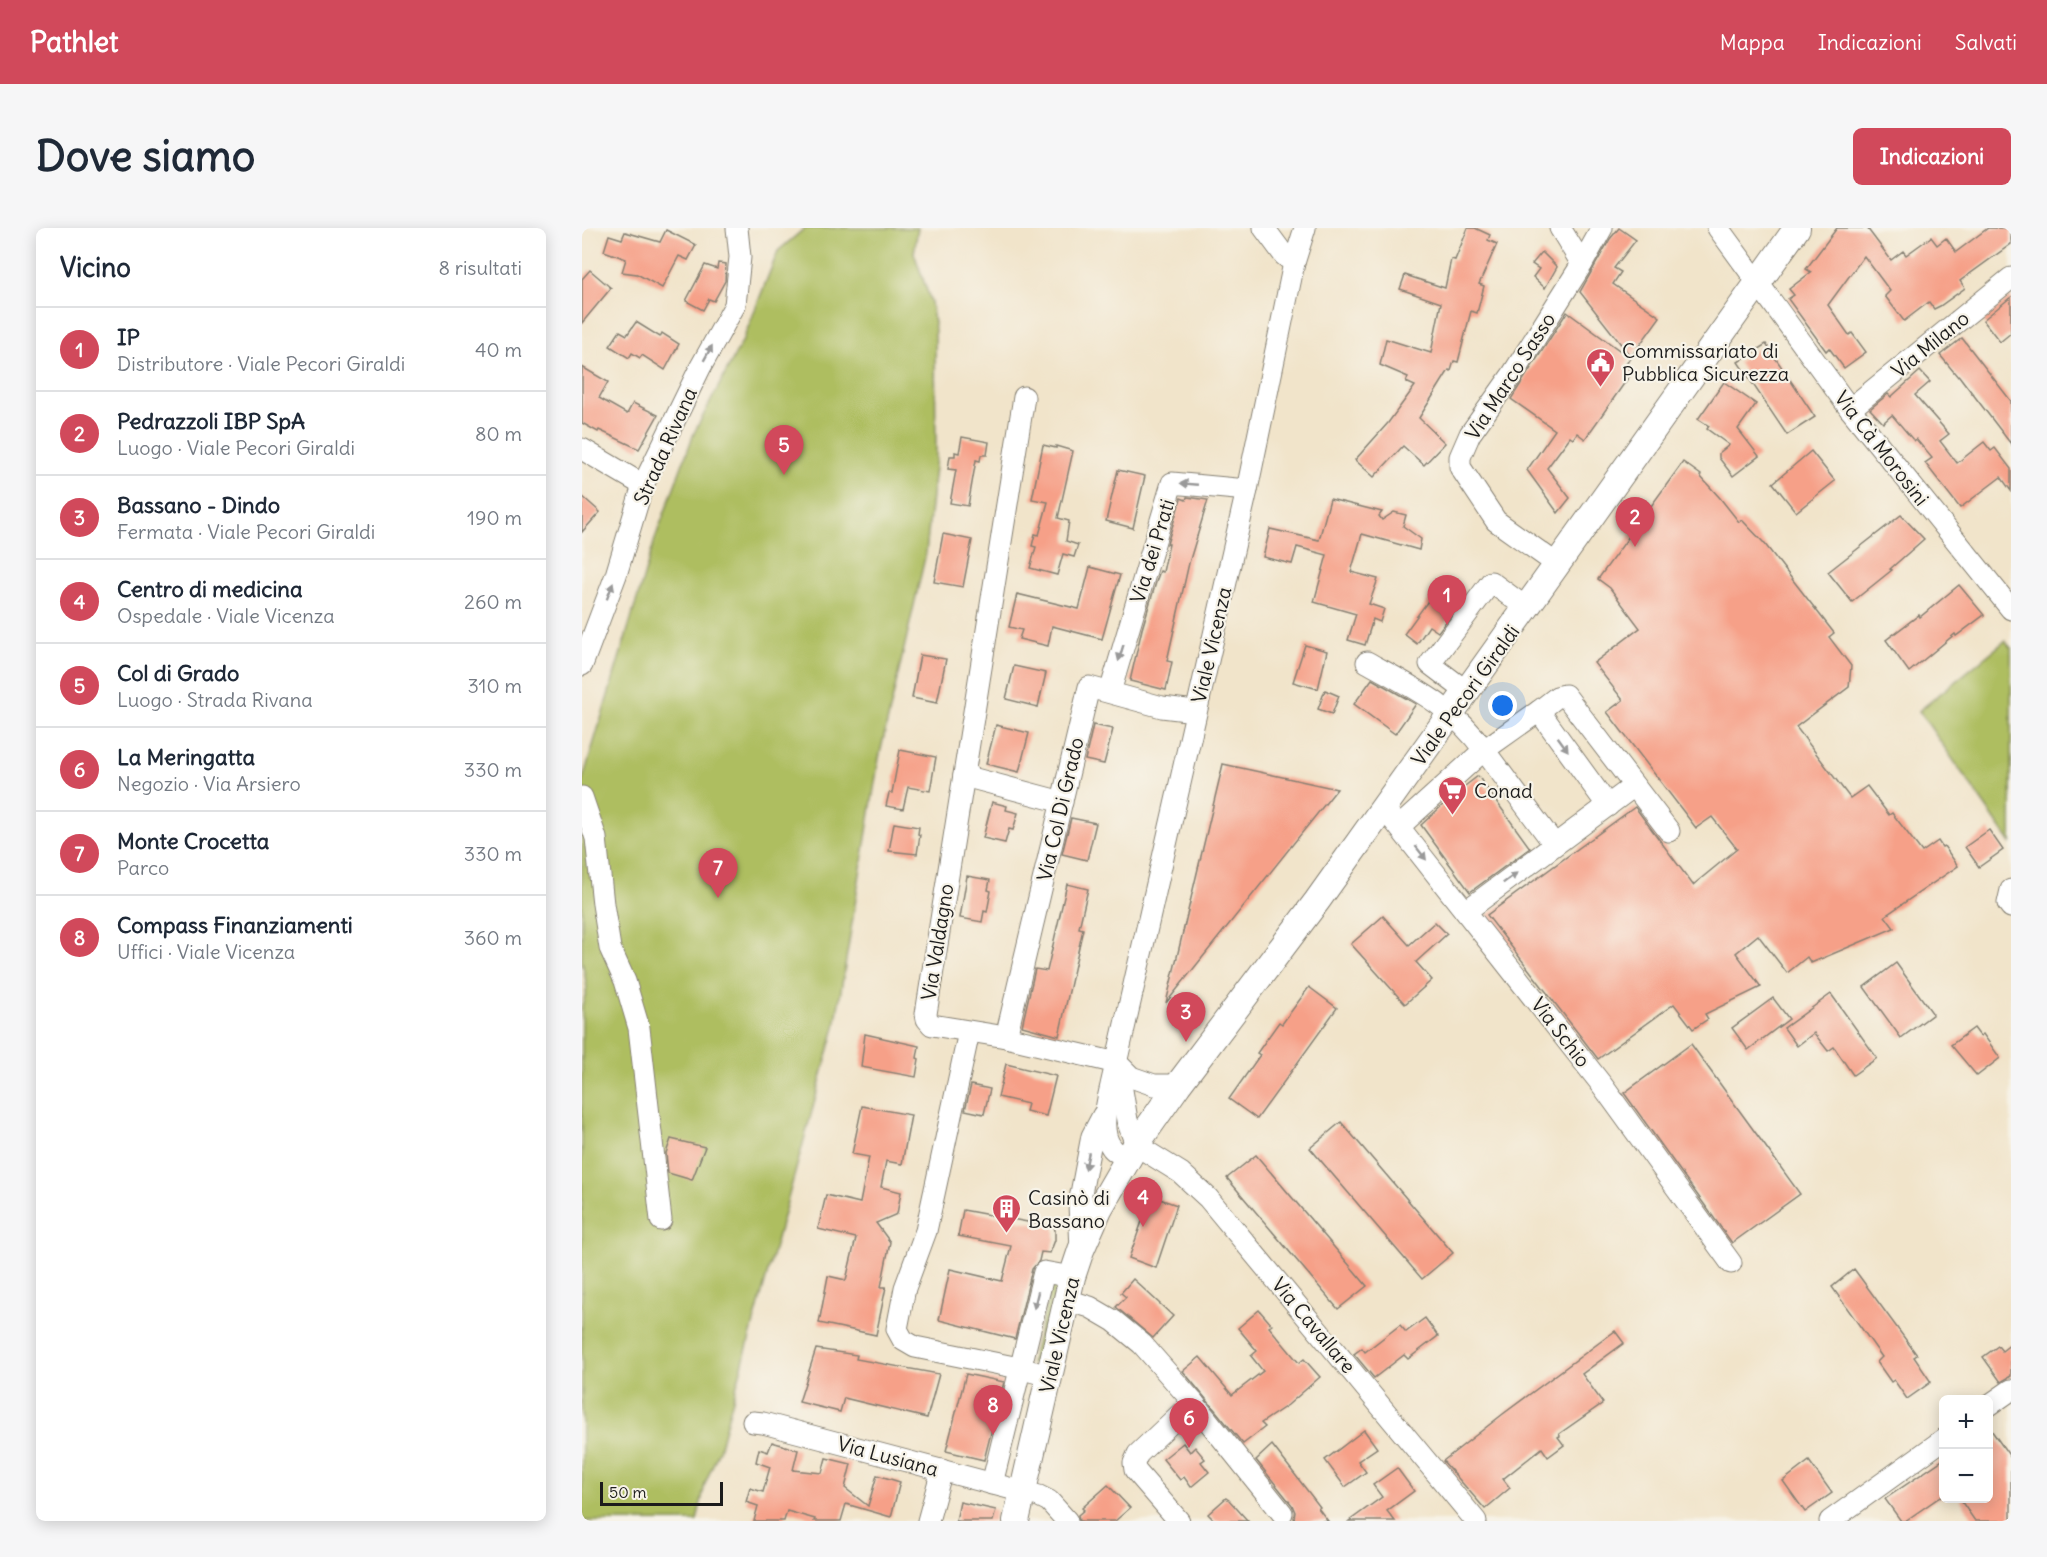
<!DOCTYPE html>
<html lang="it">
<meta charset="utf-8">
<style>
body{margin:0;font-family:Delius,sans-serif;background:#f6f6f7;color:#1f2937}
.controls{position:absolute;right:18px;bottom:18px;display:grid;overflow:hidden;border-radius:9px;box-shadow:0 3px 15px #0003}
.controls button{width:54px;height:54px;display:grid;place-items:center;padding:0;border:0;border-bottom:2px solid #e0e1e3;background:#fff;color:#1f2937;font:30px sans-serif}
.scale{position:absolute;left:18px;bottom:15px;width:123px;box-sizing:border-box;padding-left:6px;border:3px solid #1c1c1c;border-top:0;font-size:16px;line-height:21px;white-space:nowrap;color:#1c1c1c;-webkit-text-stroke:4px #f7f3e8;paint-order:stroke}
.you{position:absolute;left:921px;top:478px;width:21px;height:21px;margin:-15px;border:4px solid #fff;border-radius:50%;background:#1a73e8;box-shadow:0 0 0 9px #1a73e833}
.badge{display:grid;place-items:center;width:39px;height:39px;border-radius:50%;background:#d1495b;color:#fff;font-size:20px;font-weight:700}
.pin{position:absolute;translate:-50% -50px;filter:drop-shadow(0 2px 3px #0008)}
.pin::after{content:'';position:absolute;top:32px;width:21px;height:18px;background:inherit;clip-path:polygon(0 0,100% 0,50% 100%)}
.list{margin:0;padding:0;list-style:none}
h2{display:flex;justify-content:space-between;align-items:center;height:78px;margin:0;padding:0 24px;font-size:26px}
h2 small{font-size:20px;font-weight:400;color:#747a83}
.list li{display:grid;grid-template-columns:39px 1fr auto;gap:18px;align-items:center;box-sizing:border-box;height:84px;padding:0 24px;border-top:2px solid #e0e1e3}
.list b{display:block;font-size:22px;white-space:nowrap}
.list p{margin:0;font-size:20px;white-space:nowrap;color:#747a83}
.list em{font-size:20px;font-style:normal;color:#747a83}
.map{position:relative;flex:none;width:1429px;height:1293px;overflow:hidden;border-radius:9px}
header{display:flex;align-items:center;gap:36px;box-sizing:border-box;height:84px;padding:0 30px;background:#d1495b;color:#fff}
header strong{font-size:28px}
nav{display:flex;gap:33px;margin-inline-start:auto;font-size:21px}
.intro{display:flex;align-items:center;justify-content:space-between;box-sizing:border-box;height:144px;padding:0 36px}
h1{margin:0;font-size:42px}
.button{padding:15px 27px;border-radius:9px;background:#d1495b;color:#fff;font-size:21px;font-weight:700}
main{display:flex;gap:36px;padding:0 36px}
aside{flex:1;background:#fff;border-radius:9px;box-shadow:0 3px 15px #0003}
.map>svg:first-child{display:block}
.green{fill:#aebe61;stroke:#656d3e;stroke-width:1.5}
.building{fill:#f6a088}
.lines{fill:none;stroke-linecap:round;stroke-linejoin:round}
.minor-casing{stroke:#868073;stroke-width:23}
.major-casing{stroke:#868073;stroke-width:28}
.minor{stroke:#fff;stroke-width:21}
.major{stroke:#fff;stroke-width:26}
.oneway{fill:#999}
.labels{text-anchor:middle;dominant-baseline:central;stroke-width:4.5;stroke-linejoin:round;paint-order:stroke}
.street-label{font-size:20px;fill:#1c1c1c;stroke:#f7f3e8}
.poi-label{font-size:20px;fill:#1c1c1c;stroke:#f7f3e8;text-anchor:start}
</style>
<header>
<strong>Pathlet</strong>
<nav><a>Mappa</a><a>Indicazioni</a><a>Salvati</a></nav>
</header>
<div class="intro"><h1>Dove siamo</h1><a class="button">Indicazioni</a></div>
<main>
<aside>
<h2>Vicino<small>8 risultati</small></h2>
<ul class="list">
<li><span class="badge">1</span><div><b>IP</b><p>Distributore · Viale Pecori Giraldi</p></div><em>40 m</em></li>
<li><span class="badge">2</span><div><b>Pedrazzoli IBP SpA</b><p>Luogo · Viale Pecori Giraldi</p></div><em>80 m</em></li>
<li><span class="badge">3</span><div><b>Bassano - Dindo</b><p>Fermata · Viale Pecori Giraldi</p></div><em>190 m</em></li>
<li><span class="badge">4</span><div><b>Centro di medicina</b><p>Ospedale · Viale Vicenza</p></div><em>260 m</em></li>
<li><span class="badge">5</span><div><b>Col di Grado</b><p>Luogo · Strada Rivana</p></div><em>310 m</em></li>
<li><span class="badge">6</span><div><b>La Meringatta</b><p>Negozio · Via Arsiero</p></div><em>330 m</em></li>
<li><span class="badge">7</span><div><b>Monte Crocetta</b><p>Parco</p></div><em>330 m</em></li>
<li><span class="badge">8</span><div><b>Compass Finanziamenti</b><p>Uffici · Viale Vicenza</p></div><em>360 m</em></li>
</ul>
</aside>
<div class="map">
<svg width="1429" height="1293" viewBox="0 0 1429 1293">
<rect width="100%" height="100%" fill="#f7f3e8"/>
<filter id="ink" filterUnits="userSpaceOnUse"><feTurbulence type="fractalNoise" baseFrequency=".0167" numOctaves="2"/><feDisplacementMap in="SourceGraphic" scale="12" xChannelSelector="R" yChannelSelector="G"/><feConvolveMatrix kernelMatrix="1 2 1 2 8 2 1 2 1" color-interpolation-filters="sRGB"/></filter>
<filter id="wash" filterUnits="userSpaceOnUse"><feTurbulence type="fractalNoise" baseFrequency=".008" numOctaves="4" result="noise"/><feDisplacementMap in="SourceGraphic" scale="24" xChannelSelector="R" yChannelSelector="G"/><feGaussianBlur stdDeviation="1.35" result="paint"/><feColorMatrix in="noise" values="0 0 0 0 0 0 0 0 0 0 0 0 0 0 0 0 0 1.4 0 .05"/><feComposite in="paint" operator="in"/></filter>
<g filter="url(#wash)">
<rect width="100%" height="100%" fill="#f1e4ca"/>
<g class="green">
<path d="M223,0H336L332,25L349,74L353,103L354,229L344,325L297,530L253,799L137,1222L123,1256L115,1293H0V779L5,760L0,732V554L74,308L112,205L161,112L196,23Z"/>
<path d="M1423,413L1429,420V615L1337,483Z"/>
<path d="M472,1051L477,1053L458,1128L454,1136H448Z"/>
</g>
<g id="blocks">
<g class="building">
<path d="M886,0H893L908,7L906,12L915,16L897,56L902,58L895,85L889,83L876,134L872,133L869,143L867,142L837,190L863,215L842,237L821,218L792,249L773,232L806,195L833,158L824,154L826,149L798,137L804,111L849,125L859,75L818,61L823,47L863,60L869,31L873,32Z"/>
<path d="M1037,0L1054,12L1032,40L1039,44L1031,56L1078,89L1049,129L998,64L1028,11Z"/>
<path d="M1255,0H1285L1309,32L1321,23L1324,27L1349,9L1355,17L1364,10L1374,24L1406,0H1429V16L1378,53L1383,60L1358,78L1352,81L1347,74L1322,93L1303,68L1308,63L1282,28L1246,77L1267,107L1270,105L1284,124L1262,140L1247,120L1244,123L1206,71L1212,67L1207,61L1229,44L1224,41Z"/>
<path d="M84,2L114,17L106,32L97,28L80,60L55,46L40,44L44,31L22,23L27,7L40,11L43,4L78,14Z"/>
<path d="M960,24L975,39L963,60L951,49L957,41L950,36Z"/>
<path d="M136,35L144,36L143,53L132,73L127,71L121,82L104,73L123,37L135,41Z"/>
<path d="M8,42L29,60L0,95V51Z"/>
<path d="M1429,69V105L1418,114L1401,92Z"/>
<path d="M985,84L1048,130L1043,138L1051,143L1003,211L995,205L991,211L988,209L965,240L988,270L976,285L945,242L973,202L929,171Z"/>
<path d="M54,94L78,109L80,105L97,116L83,142L60,127L58,130L50,125L47,130L28,118L38,103L45,107Z"/>
<path d="M1380,110L1429,173V216L1377,148L1376,149L1358,127Z"/>
<path d="M1184,116L1233,189L1205,207L1156,134Z"/>
<path d="M0,139L26,154L17,170L45,186L51,175L76,187L57,221L17,202L16,204L0,195Z"/>
<path d="M1338,143L1348,154L1333,167L1367,206L1358,213L1375,235L1402,214L1409,223L1413,220L1429,241V263L1419,249L1378,280L1343,235L1350,230L1334,211L1332,213L1310,187L1301,195L1288,181L1306,166L1309,169Z"/>
<path d="M1142,154L1174,176L1156,201L1177,228L1151,248L1137,230V225L1147,217L1125,201L1127,198L1116,191Z"/>
<path d="M380,209L407,214L405,227H399L398,233L394,232L386,278L368,275L374,242L366,241L368,228H373V224L377,225Z"/>
<path d="M461,217L474,220V218L491,223L476,290L487,293L484,313L496,317L492,329L481,326L475,347L448,340L454,319L450,318L453,306L457,307L466,274L450,271Z"/>
<path d="M1229,223L1253,253L1214,284L1191,255Z"/>
<path d="M1101,234L1119,247L1118,248L1138,270L1157,294L1160,292L1182,315L1252,405L1247,409L1269,438L1267,459L1214,499L1268,570L1285,558L1307,587L1310,585L1340,624L1356,613L1360,619L1362,618L1376,638L1303,688L1312,700L1229,735L1225,729L1205,745L1176,707L1154,725L1179,759L1123,786L1126,791L1111,801L1092,776L1016,831L905,687L1053,579L1111,657L1155,621L1130,589L1114,600L1025,484L1041,472L1012,435L1058,400L1028,360L1016,351Z"/>
<path d="M536,242L563,248L551,300L524,293Z"/>
<path d="M0,268L18,284L0,304Z"/>
<path d="M605,269L626,272L607,335L585,433L590,434L584,462L548,453L560,401L575,351L578,343L581,344L587,316H585L599,270L604,272Z"/>
<path d="M748,271L800,284L797,288L800,292L812,284L824,287L821,298L839,311L837,322L780,306L769,344L796,351L787,376L802,381L798,394L791,391L783,417L766,412L774,386L732,374L745,327L715,319L710,336L681,329L688,301L737,312Z"/>
<path d="M1319,287L1342,311L1308,341L1310,342L1270,374L1246,344Z"/>
<path d="M361,306L390,312L381,359L352,354Z"/>
<path d="M508,339L538,347L520,411L470,398L466,418L437,411L440,402L427,399L435,366L497,381Z"/>
<path d="M1377,357L1402,387L1374,408L1373,406L1327,444L1304,412L1337,387L1338,389Z"/>
<path d="M851,366L864,375L860,380L869,387L856,404L847,398L835,416L822,406Z"/>
<path d="M723,417L745,423L736,461L711,454Z"/>
<path d="M338,427L364,431L355,475L330,470Z"/>
<path d="M432,438L464,445L456,479L424,471Z"/>
<path d="M790,451L834,476L813,506L772,476Z"/>
<path d="M743,462L757,468L750,486L736,481Z"/>
<path d="M414,497L447,505L437,544L404,536Z"/>
<path d="M511,497L531,501L522,536L503,532Z"/>
<path d="M318,522L354,529L348,563L326,559L321,581L304,578L307,565H310Z"/>
<path d="M641,536L755,561L584,775Z"/>
<path d="M896,548L948,620L888,664L839,597L875,564Z"/>
<path d="M410,574L425,578L424,582L436,585L431,602L427,601L423,615L401,610Z"/>
<path d="M489,590L514,595L505,632L480,626Z"/>
<path d="M312,595L337,599L336,606L338,607L335,626L307,623Z"/>
<path d="M1407,602L1421,622L1397,639L1383,619Z"/>
<path d="M385,648L408,652L406,662L409,663L405,684L402,683L400,694L378,690Z"/>
<path d="M485,656L506,661L497,700L501,701L477,808L440,798L453,741L465,743Z"/>
<path d="M801,688L827,717L853,694L865,706L834,734L850,752L823,776L769,716Z"/>
<path d="M1314,735L1351,786L1319,810L1282,759Z"/>
<path d="M727,759L755,780L675,891L647,871L678,827L675,825L697,794L700,796Z"/>
<path d="M1249,766L1295,830L1271,847L1252,819L1246,823L1232,805L1215,818L1202,800Z"/>
<path d="M1191,770L1207,791L1166,822L1150,800Z"/>
<path d="M1392,800L1398,808L1401,806L1418,830L1395,848L1369,817Z"/>
<path d="M283,806L337,818L335,830L337,831L334,849L279,839Z"/>
<path d="M1109,816L1218,966L1150,1015L1042,865Z"/>
<path d="M424,836L474,848L464,888L444,883L446,876L416,869Z"/>
<path d="M389,857L408,861L402,886L383,882Z"/>
<path d="M280,878L329,887L320,936L304,933L299,959L319,964L315,986L294,995L308,1014L299,1059H304L294,1107L237,1095L246,1048L264,1052L274,1010L236,1001L244,967L278,975L287,929L270,926Z"/>
<path d="M759,894L871,1025L840,1051L728,920Z"/>
<path d="M89,911L123,919L110,952L86,945L84,925Z"/>
<path d="M674,927L785,1058L756,1081L645,950Z"/>
<path d="M569,968L595,977L574,1040L547,1030Z"/>
<path d="M381,982L472,999L473,1002V1012L468,1025L459,1024L457,1033L450,1041L433,1111L357,1092L368,1041L420,1053L429,1018L376,1008Z"/>
<path d="M1272,1041L1335,1127L1332,1129L1349,1154L1325,1171L1312,1152L1309,1154L1295,1134L1300,1129L1250,1059Z"/>
<path d="M551,1051L591,1088L571,1110L534,1079L544,1069L539,1065Z"/>
<path d="M677,1082L690,1097L687,1099L717,1135L722,1131L738,1149L706,1177L679,1195L683,1199L661,1216L601,1143L618,1129L650,1167L681,1143L669,1128L675,1123L656,1100Z"/>
<path d="M843,1090L856,1108L826,1131L822,1127L792,1150L772,1126L780,1120L783,1124L818,1097L824,1104Z"/>
<path d="M1033,1103L1042,1115L1000,1146L1021,1175L977,1206L978,1208L976,1209L982,1217L966,1229L960,1220L921,1251L928,1260L903,1281L861,1233L921,1186Z"/>
<path d="M1429,1116V1148L1419,1154L1401,1129L1416,1118L1420,1123Z"/>
<path d="M234,1121L275,1127L274,1131L357,1146L345,1190L262,1170L258,1184L217,1174Z"/>
<path d="M384,1146L422,1154L402,1232L364,1223Z"/>
<path d="M1407,1199L1429,1230V1293H1393L1377,1270H1407Z"/>
<path d="M782,1202L795,1220L776,1233L784,1244L763,1259L743,1232Z"/>
<path d="M190,1214L216,1222L211,1242L240,1245L244,1230L269,1236L263,1260L286,1278L295,1247L318,1254L309,1289L264,1276L259,1293H232L233,1291L205,1283L202,1293H172L176,1278L164,1274L168,1260L181,1264L188,1239L174,1234L177,1221L186,1224Z"/>
<path d="M601,1215L608,1224L613,1219L623,1231L619,1234L627,1244L609,1259L602,1249L598,1252L581,1231Z"/>
<path d="M690,1217L738,1279L736,1280L746,1293H714L712,1290L713,1284L710,1277L674,1232Z"/>
<path d="M1362,1231V1266L1323,1293H1319L1303,1271Z"/>
<path d="M1227,1233L1250,1265L1223,1284L1201,1253Z"/>
<path d="M815,1240L832,1263L805,1283L813,1293H767L800,1269L791,1257Z"/>
<path d="M526,1257L548,1280L533,1293H497L496,1287L502,1282L500,1280Z"/>
<path d="M644,1270L647,1272L666,1293H633L626,1286Z"/>
<path d="M378,1274L414,1282L411,1293H374Z"/>
</g>
</g>
</g>
<g filter="url(#ink)">
<use href="#blocks" fill-opacity="0" stroke="#868073" stroke-width="1.5"/>
<g class="lines">
<defs>
<g id="minor">
<path d="M682,0L702,27L712,35"/>
<path d="M978,0L1000,36"/>
<path d="M1136,0L1268,181L1429,381"/>
<path d="M442,169L344,786L345,791L350,797L424,809L535,835"/>
<path d="M1268,181L1429,50"/>
<path d="M0,221L61,257"/>
<path d="M976,337L914,293L878,239V229L888,206L930,147L1000,36L1020,0"/>
<path d="M785,434C830,459 871,478 902,522L818,598"/>
<path d="M0,437L34,347L61,257L118,140L153,77L158,29L155,0"/>
<path d="M528,464L590,255L665,262"/>
<path d="M885,464L848,436L909,354L946,381"/>
<path d="M957,483L975,469L983,467L1087,603"/>
<path d="M382,548L480,574"/>
<path d="M0,569L14,610L21,676L28,720L43,753L57,800L79,992"/>
<path d="M802,580L1020,857L1149,1035"/>
<path d="M972,616L902,522L957,483L1026,578"/>
<path d="M1429,662L1426,675L1429,679"/>
<path d="M884,683L1052,558"/>
<path d="M387,804L344,1003L323,1060L315,1101L321,1112L333,1119L437,1140L467,1148"/>
<path d="M424,809L507,459L580,479L613,483"/>
<path d="M535,835L549,849L572,857H596"/>
<path d="M537,844L545,892L554,917L599,945L626,970L894,1293"/>
<path d="M546,931C540,927 533,924 530,920C516,903 526,872 530,853L665,262L712,35L723,0"/>
<path d="M499,1022L497,976L510,908L521,887"/>
<path d="M485,1072L508,1079L532,1093L560,1116L611,1174L700,1285"/>
<path d="M1406,1178L1429,1162"/>
<path d="M171,1194L181,1195L457,1268L467,1273L485,1293"/>
<path d="M410,1256L462,1044L490,1049"/>
<path d="M346,1293L360,1242"/>
<path d="M597,1293L553,1242L552,1235L556,1226L611,1174"/>
<path d="M1248,1293L1362,1211"/>
</g>
<path id="major" d="M434,1293L490,1049L499,1022L517,981L554,917L596,857L735,673L1215,0"/>
</defs>
<use href="#minor" class="minor-casing"/>
<use href="#major" class="major-casing"/>
<use href="#minor" class="minor"/>
<use href="#major" class="major"/>
</g>
<defs><path id="oneway-solid" d="M-6-.8H1V-3.2L6.5 0L1 3.2V.8H-6Z" transform="scale(1.5)"/></defs>
<g class="oneway">
<use href="#oneway-solid" transform="translate(126 125) rotate(-61)"/>
<use href="#oneway-solid" transform="translate(607 256) rotate(-175)"/>
<use href="#oneway-solid" transform="translate(28 363) rotate(-69)"/>
<use href="#oneway-solid" transform="translate(539 425) rotate(107)"/>
<use href="#oneway-solid" transform="translate(981 516) rotate(54)"/>
<use href="#oneway-solid" transform="translate(839 625) rotate(52)"/>
<use href="#oneway-solid" transform="translate(928 650) rotate(-37)"/>
<use href="#oneway-solid" transform="translate(505 933) rotate(102)"/>
<use href="#oneway-solid" transform="translate(454 1072) rotate(104)"/>
</g>
</g>
<defs>
<symbol id="civic-pin" viewBox="-11 -11 22 30"><path d="M0 17L-7.5 6A9.5 9.5 0 1 1 7.5 6Z" fill="#d1495b" stroke="#f7f3e8"/><path d="M-.6-6.5H3V-4.5H.6V-3L4-1V1h2V6H-6V1h2V-1L-.6-3ZM-1.2 2.5V6h2.4V2.5Z" fill="#fff"/></symbol>
<symbol id="supermarket-pin" viewBox="-11 -11 22 30"><path d="M0 17L-7.5 6A9.5 9.5 0 1 1 7.5 6Z" fill="#d1495b" stroke="#f7f3e8"/><path d="M-6-5.5h2.5l.6 2H6L4.5 2H-2.5L-4.4-4H-6ZM-1.5 3.2a1.3 1.3 0 1 0 .1 0ZM3 3.2a1.3 1.3 0 1 0 .1 0Z" fill="#fff"/></symbol>
<symbol id="building-pin" viewBox="-11 -11 22 30"><path d="M0 17L-7.5 6A9.5 9.5 0 1 1 7.5 6Z" fill="#d1495b" stroke="#f7f3e8"/><path d="M-4-6H4V6H1V3H-1V6H-4ZM-2.5-4.3h1.7v1.8h-1.7ZM.8-4.3h1.7v1.8H.8ZM-2.5-1h1.7V.8h-1.7ZM.8-1h1.7V.8H.8Z" fill="#fff"/></symbol>
</defs>
<g fill-rule="evenodd">
<use href="#civic-pin" x="1002" y="118" width="33" height="45"/>
<use href="#supermarket-pin" x="854" y="546" width="33" height="45"/>
<use href="#building-pin" x="408" y="964" width="33" height="45"/>
</g>
<g class="labels">
<g class="street-label">
<text transform="translate(1348 116) rotate(-39)">Via Milano</text>
<text transform="translate(928 148) rotate(-57)">Via Marco Sasso</text>
<text transform="translate(83 218) rotate(-66)">Strada Rivana</text>
<text transform="translate(1300 220) rotate(52)">Via Cà Morosini</text>
<text transform="translate(570 323) rotate(-73)">Via dei Prati</text>
<text transform="translate(629 417) rotate(-77)">Viale Vicenza</text>
<text transform="translate(883 467) rotate(-54)">Viale Pecori Giraldi</text>
<text transform="translate(478 581) rotate(-77)">Via Col Di Grado</text>
<text transform="translate(355 714) rotate(-81)">Via Valdagno</text>
<text transform="translate(979 804) rotate(52)">Via Schio</text>
<text transform="translate(732 1097) rotate(50)">Via Cavallare</text>
<text transform="translate(477 1107) rotate(-77)">Viale Vicenza</text>
<text transform="translate(306 1228) rotate(15)">Via Lusiana</text>
</g>
<g class="poi-label">
<text x="1040" y="122">Commissariato di<tspan x="1040" dy="23">Pubblica Sicurezza</tspan></text>
<text x="892" y="562">Conad</text>
<text x="446" y="969">Casinò di<tspan x="446" dy="23">Bassano</tspan></text>
</g>
</g>
</svg>
<div class="controls">
<button>+</button>
<button>−</button>
</div>
<div class="scale">50 m</div>
<div class="you"></div>
<div class="pin badge" style="left:865px;top:397px">1</div>
<div class="pin badge" style="left:1053px;top:319px">2</div>
<div class="pin badge" style="left:604px;top:814px">3</div>
<div class="pin badge" style="left:561px;top:999px">4</div>
<div class="pin badge" style="left:202px;top:247px">5</div>
<div class="pin badge" style="left:607px;top:1220px">6</div>
<div class="pin badge" style="left:136px;top:670px">7</div>
<div class="pin badge" style="left:411px;top:1207px">8</div>
</div>
</main>
